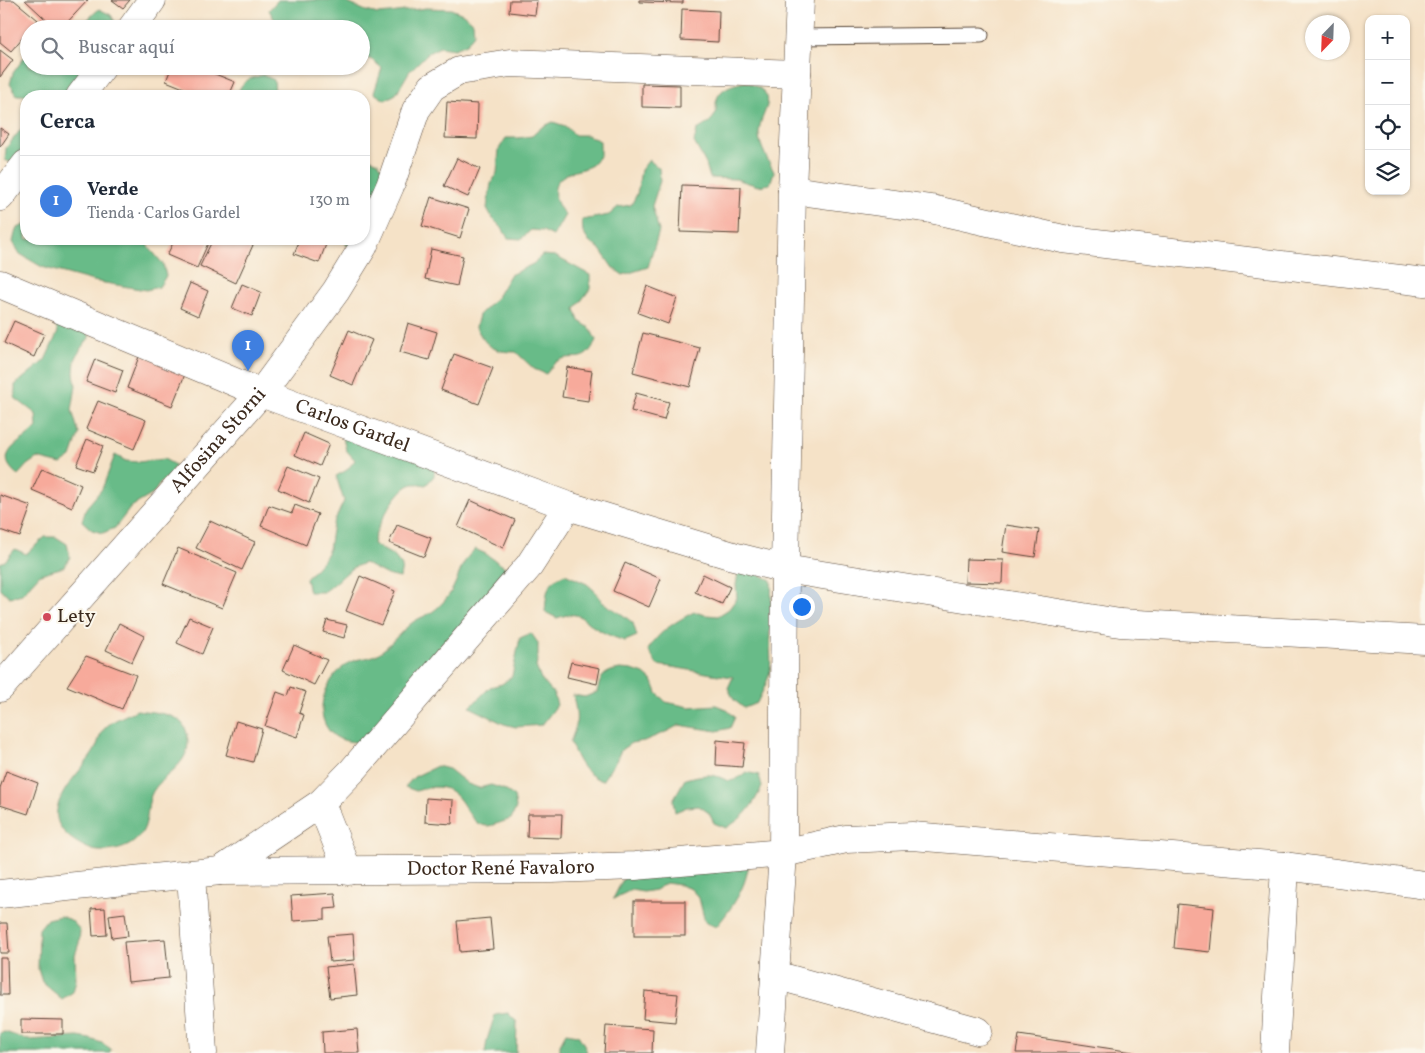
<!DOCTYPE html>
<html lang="es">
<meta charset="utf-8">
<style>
body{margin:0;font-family:Vollkorn,serif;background:#f6f6f7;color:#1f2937}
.controls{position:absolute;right:15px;top:15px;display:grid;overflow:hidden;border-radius:10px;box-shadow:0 1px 4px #0004}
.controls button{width:45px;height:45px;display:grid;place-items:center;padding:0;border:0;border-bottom:1px solid #e0e1e3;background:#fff;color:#1f2937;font:25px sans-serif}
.compass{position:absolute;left:1305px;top:15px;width:45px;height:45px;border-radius:50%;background:#fff;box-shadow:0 1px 4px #0004;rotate:203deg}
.you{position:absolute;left:801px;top:606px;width:18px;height:18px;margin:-12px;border:4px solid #fff;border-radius:50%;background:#1a73e8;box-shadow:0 0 0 8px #1a73e833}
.badge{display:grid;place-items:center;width:32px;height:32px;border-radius:50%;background:#7c3aed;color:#fff;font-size:16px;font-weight:700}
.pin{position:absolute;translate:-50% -41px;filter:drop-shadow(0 1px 2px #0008)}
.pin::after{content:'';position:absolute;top:26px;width:18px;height:15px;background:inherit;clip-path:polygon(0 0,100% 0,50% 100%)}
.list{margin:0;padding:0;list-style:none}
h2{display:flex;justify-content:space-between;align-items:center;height:65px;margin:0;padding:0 20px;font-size:21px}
h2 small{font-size:16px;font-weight:400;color:#747a83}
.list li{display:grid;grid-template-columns:32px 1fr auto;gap:15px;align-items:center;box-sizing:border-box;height:90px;padding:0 20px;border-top:1px solid #e0e1e3}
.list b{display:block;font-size:19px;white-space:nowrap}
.list p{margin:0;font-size:16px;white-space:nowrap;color:#747a83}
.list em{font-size:16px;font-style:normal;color:#747a83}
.icon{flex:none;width:28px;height:28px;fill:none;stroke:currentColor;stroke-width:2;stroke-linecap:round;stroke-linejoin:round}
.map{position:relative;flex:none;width:1425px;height:1053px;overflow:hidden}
.search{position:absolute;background:#fff;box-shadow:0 1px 4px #0004;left:20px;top:20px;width:350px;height:55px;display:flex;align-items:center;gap:12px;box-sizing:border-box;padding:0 18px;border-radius:28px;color:#747a83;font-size:19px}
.panel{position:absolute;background:#fff;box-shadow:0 1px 4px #0004;left:20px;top:90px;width:350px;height:155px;border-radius:20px}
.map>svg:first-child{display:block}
.forest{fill:#68bb88;stroke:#527253}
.building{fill:#f7aa9b}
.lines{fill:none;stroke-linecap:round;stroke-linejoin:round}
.lane-casing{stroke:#574637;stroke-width:17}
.street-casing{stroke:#574637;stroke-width:29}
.lane{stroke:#fff;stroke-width:15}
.street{stroke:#fff;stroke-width:28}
.poi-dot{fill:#d1495b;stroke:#fbf7ec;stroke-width:2}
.labels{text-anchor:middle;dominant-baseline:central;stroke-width:4;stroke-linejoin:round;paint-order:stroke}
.street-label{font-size:20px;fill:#3b2a1e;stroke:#fbf7ec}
.poi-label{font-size:20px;fill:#3b2a1e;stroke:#fbf7ec;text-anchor:start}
</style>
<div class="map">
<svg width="1425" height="1053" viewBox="0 0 1425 1053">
<rect width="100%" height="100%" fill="#fbf7ec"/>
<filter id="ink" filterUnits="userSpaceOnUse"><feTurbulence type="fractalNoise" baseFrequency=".02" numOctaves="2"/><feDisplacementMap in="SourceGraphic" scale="10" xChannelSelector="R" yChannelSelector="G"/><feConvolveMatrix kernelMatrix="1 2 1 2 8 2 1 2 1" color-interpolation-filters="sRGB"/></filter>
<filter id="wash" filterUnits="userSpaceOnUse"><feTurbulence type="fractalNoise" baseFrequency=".0096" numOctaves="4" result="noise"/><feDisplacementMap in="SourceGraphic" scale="20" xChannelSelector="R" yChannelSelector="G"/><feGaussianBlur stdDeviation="1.12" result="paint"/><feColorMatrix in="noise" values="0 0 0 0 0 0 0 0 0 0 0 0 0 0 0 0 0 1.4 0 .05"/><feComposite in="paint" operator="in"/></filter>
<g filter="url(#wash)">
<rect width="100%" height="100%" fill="#f5e2c7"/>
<g class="forest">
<path d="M278,0H341L366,11L378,14L390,13L426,8L451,9L463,14L473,22L474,34L466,44L454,49L440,47L428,53L409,72L396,94L385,100L374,93L382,68L372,60L361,56V29H280L269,10Z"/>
<path d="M99,9L111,15L119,29H77Z"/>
<path d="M29,51V66H97L75,96L17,95L10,84L13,73Z"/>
<path d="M263,75L274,80L275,93L272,96H237C241,81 248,79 263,75Z"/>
<path d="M746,82C786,96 758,111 759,135C760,148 769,161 774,172L770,184L758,186L736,179L710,178L706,164L694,142L697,130C704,126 711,122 715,115C717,112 716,107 716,103C718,88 733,84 746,82Z"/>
<path d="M553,122L565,126L575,135H587L600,141V156C597,159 595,162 592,165C586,169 576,170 569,173C548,182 553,200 565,215L553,236L543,231L531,230L521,239L508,238L502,228L493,219L487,208L491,184L497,173L499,149L506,138H518L532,136L542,127Z"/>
<path d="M26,125V164L17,165L5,160L6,148L22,128Z"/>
<path d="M367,157L378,162L392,183L360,247L346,245V239H364V160Z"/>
<path d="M649,160L659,168L660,181L652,206L659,231L648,267L623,275L613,268L599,248L589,242L583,232L582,220L609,215L618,207L631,205L637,194L641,170Z"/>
<path d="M26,224V239H150L147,245L163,264L166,276L159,287L146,290L93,281L42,267L20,254L13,242L16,229Z"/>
<path d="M542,255L555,256L590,275V289L575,309L579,321L590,328L596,340C584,368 573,351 556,362C552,365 549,371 546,374L534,369L516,352C494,352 486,347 476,327L479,315L497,297L510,275L533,264Z"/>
<path d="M53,320L89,327V338L81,348L75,360L74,373L76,386L72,410L79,434L71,457L61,464L37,458L27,465L18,475C0,461 6,450 25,438C29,435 33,431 37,427L36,414L15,398V385L45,360L58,332Z"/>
<path d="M343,437L435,465L434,476L426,485C421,484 415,483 410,485C396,491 375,529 373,544L394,556L402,566L400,578L387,575L364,563L352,568L333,585L323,592H309L306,579L323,560L329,549L333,524L344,501L336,476L347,470L355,460L346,450Z"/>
<path d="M115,455L126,461L138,462L164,459L175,465L169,476L160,483L153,494L131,507L115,528L103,533L92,530L82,521L86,508L102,489Z"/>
<path d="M45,537H56L67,544L70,557L64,567L40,574L22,594L10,597L0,589V563L5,561L15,549L26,554Z"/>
<path d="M475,549L486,554L506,568V581L477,620L445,640L437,650L415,681L371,741C358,743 341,743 331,733C311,711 327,676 350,662C358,658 368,659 376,655C388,648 401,631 413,622C420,617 430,615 436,609C442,604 450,595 453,588C461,572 461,562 475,549Z"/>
<path d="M750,570L771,580C772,597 771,614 770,631C769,644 772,657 770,670C768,682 762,692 757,703L744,708L734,700L728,688L733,677C707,674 683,668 657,665L648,650C659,631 675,622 694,612L706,615L718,616L729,609L737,598L736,585L738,573Z"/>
<path d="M565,574L587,584L596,592L602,602L623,615L633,623L637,636L625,641C616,638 607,635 599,630C580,620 582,609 557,618L545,612C547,592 545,583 565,574Z"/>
<path d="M531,633L538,643V655L536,667L541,679L554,694L557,705L542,725L516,727L504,724L470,707L490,687L502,684L512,676L520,638Z"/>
<path d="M620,669L632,670L644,674L653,682L657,693L666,702L689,707L716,705L726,709L735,717L730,728L717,731L679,725L668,731L644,741L631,743L621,750L616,761L602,781C582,772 579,762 570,742C579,722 577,716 573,695L585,697L597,692C601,676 603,672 620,669Z"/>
<path d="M137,710C156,713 183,712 187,734C189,743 188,751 183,759C176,770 164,777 156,787C147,798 149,809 146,822C141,845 119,852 99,851C90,851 75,842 68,836C37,809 78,776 93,753C98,746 99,735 104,729C112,720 127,715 137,710Z"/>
<path d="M437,766L449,769L468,784L479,788L491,785L503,789L514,796L516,808L511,819C504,821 495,825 488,826C460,827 469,772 416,791L405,787L414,777Z"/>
<path d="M746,772L759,775L762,787C752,807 745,817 726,828L714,823L709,813L699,806L687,807L675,812L673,800L685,779C693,777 701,775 709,775C728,776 726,789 746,772Z"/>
<path d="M749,861C747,887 732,908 716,927L705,922L699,898L691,889L680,885L666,883L655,890L643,892L631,890L613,899L624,877Z"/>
<path d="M60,916L71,920L80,930L79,943L75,955L76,980L73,992L62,999L42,982L38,969L39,929L47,919Z"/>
<path d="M508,1013L517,1022L516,1053H485L487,1040L495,1015Z"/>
<path d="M5,1032L28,1040L78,1037L90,1039L102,1043L111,1049L110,1053H0V1033Z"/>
<path d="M566,1033L578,1035L585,1046L587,1053H560V1044Z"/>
</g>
<g id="blocks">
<g class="building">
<path d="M0,0H14L38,20L11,51L0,42Z"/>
<path d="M25,0H88L61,29H56Z"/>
<path d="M112,0H130L123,8Z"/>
<path d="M510,0H537L535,15L509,12Z"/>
<path d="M639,0H683V3L639,2Z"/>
<path d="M682,9L719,11L718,42L681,40Z"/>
<path d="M213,23L226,29H210Z"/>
<path d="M0,50L13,60L0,77Z"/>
<path d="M172,66H195L235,82L229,96H189L191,91L166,81Z"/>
<path d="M642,84L680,85V108L642,107Z"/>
<path d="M447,102L478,104L477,139L445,138Z"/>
<path d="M0,128L9,134L0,147Z"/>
<path d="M457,158L480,169L468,197L444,186Z"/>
<path d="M682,185L741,187L739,234L680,232Z"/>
<path d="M431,197L469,209L460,238L422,226Z"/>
<path d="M175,239H210L197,268L167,255Z"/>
<path d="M213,239H239L253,245L236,283L200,266Z"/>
<path d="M300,239H328L319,263L294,254Z"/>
<path d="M431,249L463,256L457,286L425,279Z"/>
<path d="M190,283L208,291L198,316L180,308Z"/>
<path d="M242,284L261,292L252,316L232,308Z"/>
<path d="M647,286L677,298L668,324L638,313Z"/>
<path d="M14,321L44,334L34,357L4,343Z"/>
<path d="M408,323L437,332L429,360L400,352Z"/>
<path d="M349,330L372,340L353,385L330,375Z"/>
<path d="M643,333L700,348L690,387L633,372Z"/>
<path d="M140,354L186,372L172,406L127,388Z"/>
<path d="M454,354L493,368L479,404L441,390Z"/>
<path d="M95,359L123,370L115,393L86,382Z"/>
<path d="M567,367L592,371L588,401L562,397Z"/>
<path d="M636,393L669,402L664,420L631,411Z"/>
<path d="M98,401L146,420L134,449L86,429Z"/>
<path d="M304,433L329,444L320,466L295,455Z"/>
<path d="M87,439L103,446L93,471L76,465Z"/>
<path d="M288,466L319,479L309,503L278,489Z"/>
<path d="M42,468L81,485L72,507L32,490Z"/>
<path d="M0,495L31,506L20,537L0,530Z"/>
<path d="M470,500L515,520L503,548L458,527Z"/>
<path d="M269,505L292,513L295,505L318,514L306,545L261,526Z"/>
<path d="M210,521L255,542L242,570L196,548Z"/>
<path d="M397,525L431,538L424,557L389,543Z"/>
<path d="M1006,525L1039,530L1035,557L1002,552Z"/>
<path d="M178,548L237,573L222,608L163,584Z"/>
<path d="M966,559L1003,560L1002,583L965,582Z"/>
<path d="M625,563L661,579L649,607L613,591Z"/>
<path d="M703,574L730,587L722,604L695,592Z"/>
<path d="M360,576L395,591L381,625L346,611Z"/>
<path d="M189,617L213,627L202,654L177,643Z"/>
<path d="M327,620L347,625L344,638L323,632Z"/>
<path d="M119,623L144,636L132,662L106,650Z"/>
<path d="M294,645L327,660L314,685L283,670Z"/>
<path d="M86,656L136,675L122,709L67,686Z"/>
<path d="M571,662L600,668L597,684L567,677Z"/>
<path d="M291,687L306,692L299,713L304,715L297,737L265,726L277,692L288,696Z"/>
<path d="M236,721L262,729L253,762L226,755Z"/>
<path d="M717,740L745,743L742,767L716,765Z"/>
<path d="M6,771L38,783L28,814L0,805V788Z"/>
<path d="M426,798L453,800L452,824L425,822Z"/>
<path d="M528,814H562L561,838L527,837Z"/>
<path d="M335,893L337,908L325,909V919L293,921L291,896Z"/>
<rect x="634" y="901" width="51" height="35"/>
<path d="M1178,904L1214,908L1210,952L1174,948Z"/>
<path d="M105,908L107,935L93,936L91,909Z"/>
<path d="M125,913L128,936L112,938L109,915Z"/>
<path d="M490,918L493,949L460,952L457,921Z"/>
<path d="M0,923H7L9,953H0Z"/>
<path d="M353,934L355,960L330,962L327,936Z"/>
<path d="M165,939L169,978L128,982L124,942Z"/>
<path d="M0,958H7L8,995H0Z"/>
<path d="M354,964L357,995L330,998L326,967Z"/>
<path d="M645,991L678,994L675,1022L643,1019Z"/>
<path d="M21,1019L63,1020V1034H21Z"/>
<path d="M606,1026L653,1029L652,1053H604Z"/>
<path d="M357,1029L359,1053H323L322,1032Z"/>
<path d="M1019,1035L1133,1052V1053H1016Z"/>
</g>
</g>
</g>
<g filter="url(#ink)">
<use href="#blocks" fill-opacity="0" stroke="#574637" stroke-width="1"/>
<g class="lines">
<defs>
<path id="lane" d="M798,37L981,35"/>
<g id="street">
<path d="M131,29L152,0"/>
<path d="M80,96L103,66"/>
<path d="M792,190L931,209L1063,239L1425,282"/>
<path d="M0,197L26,164"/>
<path id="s1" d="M0,284L261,393L568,506L733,556L785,569L1120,623L1425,640"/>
<path id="s2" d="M0,688L261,393L336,291L363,247L390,186L416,110L432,87L459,71L510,63L797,74"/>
<path d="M321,803L348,871"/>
<path d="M220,871L321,803L353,770L529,566L568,506"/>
<path d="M191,875L203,1053"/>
<path id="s3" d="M0,894L220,871L552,869L635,866L783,853L846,839L912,836L1285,866L1425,885"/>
<path d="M775,975L978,1031"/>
<path d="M770,1053L783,853L785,569L792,190L800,0"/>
<path d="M1275,1053L1285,866"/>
</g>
</defs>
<use href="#lane" class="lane-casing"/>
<use href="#street" class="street-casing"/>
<use href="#lane" class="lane"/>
<use href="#street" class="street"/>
</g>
</g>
<circle class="poi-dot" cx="47" cy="617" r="5"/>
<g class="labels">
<g class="street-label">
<text stroke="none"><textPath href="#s1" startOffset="380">Carlos Gardel</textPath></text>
<text stroke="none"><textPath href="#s2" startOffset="330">Alfosina Storni</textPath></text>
<text stroke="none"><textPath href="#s3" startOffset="502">Doctor René Favaloro</textPath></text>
</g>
<g class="poi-label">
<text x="57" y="617">Lety</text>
</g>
</g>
</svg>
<div class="controls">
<button>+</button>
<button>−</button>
<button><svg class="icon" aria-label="locate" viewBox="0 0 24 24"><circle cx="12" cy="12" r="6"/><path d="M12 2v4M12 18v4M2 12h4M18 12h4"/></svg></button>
<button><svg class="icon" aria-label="layers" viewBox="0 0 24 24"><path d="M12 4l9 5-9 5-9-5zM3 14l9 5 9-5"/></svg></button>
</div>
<svg class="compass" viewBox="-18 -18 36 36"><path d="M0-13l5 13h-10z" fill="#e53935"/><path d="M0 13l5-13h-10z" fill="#747a83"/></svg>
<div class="you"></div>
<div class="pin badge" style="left:248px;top:371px;background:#3f7fe0">1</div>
<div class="search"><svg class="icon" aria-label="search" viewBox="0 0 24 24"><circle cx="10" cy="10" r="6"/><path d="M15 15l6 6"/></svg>Buscar aquí</div>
<section class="panel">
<h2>Cerca<small></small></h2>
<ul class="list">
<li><span class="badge" style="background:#3f7fe0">1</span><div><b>Verde</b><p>Tienda · Carlos Gardel</p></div><em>130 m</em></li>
</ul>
</section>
</div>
